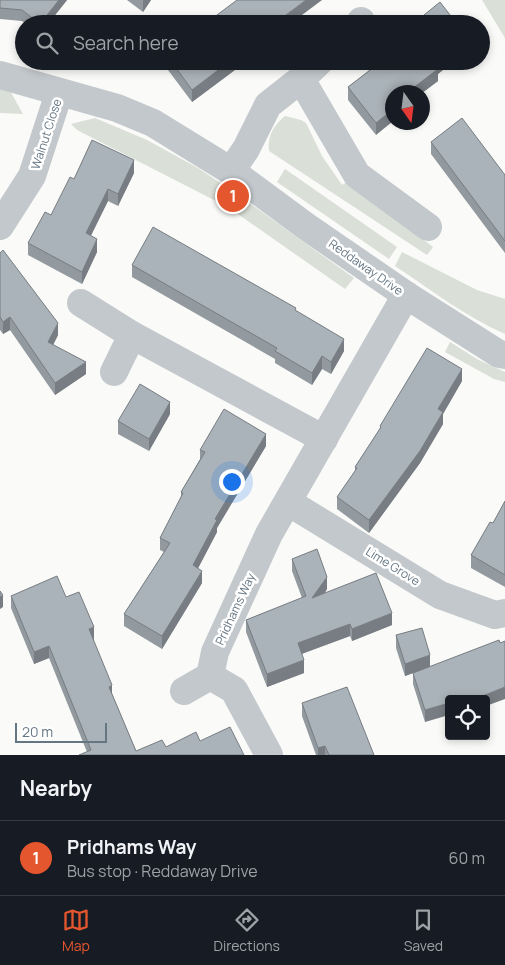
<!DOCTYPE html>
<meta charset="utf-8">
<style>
body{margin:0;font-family:Manrope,sans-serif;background:#20242c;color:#f1f3f6}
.controls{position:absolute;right:15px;bottom:15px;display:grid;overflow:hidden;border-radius:5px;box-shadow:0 2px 8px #0003}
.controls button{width:45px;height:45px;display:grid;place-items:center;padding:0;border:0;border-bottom:1px solid #363941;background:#171b24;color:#f1f3f6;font:25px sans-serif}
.compass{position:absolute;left:385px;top:85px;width:45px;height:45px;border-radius:50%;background:#171b24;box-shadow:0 2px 8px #0003;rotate:166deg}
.scale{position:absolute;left:15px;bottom:12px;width:92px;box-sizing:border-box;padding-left:5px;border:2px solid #657683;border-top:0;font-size:14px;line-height:18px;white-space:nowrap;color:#657683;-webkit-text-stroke:4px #fff;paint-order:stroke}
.you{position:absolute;left:231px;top:481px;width:18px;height:18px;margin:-12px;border:4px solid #fff;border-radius:50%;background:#1a73e8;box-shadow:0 0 0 8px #1a73e833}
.badge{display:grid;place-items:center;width:32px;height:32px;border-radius:50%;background:#e4572e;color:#fff;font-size:16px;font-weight:700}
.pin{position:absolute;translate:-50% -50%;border:2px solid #fff;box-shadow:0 1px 5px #0006}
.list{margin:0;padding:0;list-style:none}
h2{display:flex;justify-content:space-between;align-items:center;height:65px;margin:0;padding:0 20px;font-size:21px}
h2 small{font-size:16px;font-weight:400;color:#9ea1a6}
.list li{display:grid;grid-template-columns:32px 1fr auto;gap:15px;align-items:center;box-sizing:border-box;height:75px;padding:0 20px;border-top:1px solid #363941}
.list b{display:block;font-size:19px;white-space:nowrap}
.list p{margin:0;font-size:16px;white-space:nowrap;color:#9ea1a6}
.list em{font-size:16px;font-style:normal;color:#9ea1a6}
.icon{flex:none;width:28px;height:28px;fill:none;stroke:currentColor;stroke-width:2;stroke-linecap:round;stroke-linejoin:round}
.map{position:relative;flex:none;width:505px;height:755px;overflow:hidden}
.search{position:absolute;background:#171b24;box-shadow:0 2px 8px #0003;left:15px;right:15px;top:15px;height:55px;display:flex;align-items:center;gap:12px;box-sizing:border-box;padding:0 18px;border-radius:28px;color:#9ea1a6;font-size:19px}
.sheet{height:140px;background:#171b24}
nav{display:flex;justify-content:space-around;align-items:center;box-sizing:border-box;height:70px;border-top:1px solid #363941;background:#171b24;font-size:14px;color:#9ea1a6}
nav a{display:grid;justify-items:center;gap:2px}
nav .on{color:#e4572e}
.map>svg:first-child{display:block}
.green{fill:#dadfd7}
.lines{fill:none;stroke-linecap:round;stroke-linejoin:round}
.minor{stroke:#c3c8cc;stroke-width:28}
.wall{fill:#929a9f}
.shaded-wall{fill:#777d82}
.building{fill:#aab3b9;stroke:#777d82}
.labels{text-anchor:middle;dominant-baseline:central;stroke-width:5;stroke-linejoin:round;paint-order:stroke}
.street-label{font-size:12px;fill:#657683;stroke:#fff}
</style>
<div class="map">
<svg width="505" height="755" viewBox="0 0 505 755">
<rect width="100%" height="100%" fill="#fafaf8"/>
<g class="green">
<path d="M482,0H505V38Z"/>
<path d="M0,88L9,89L23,114L0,113Z"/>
<path d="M285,116L301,120L306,123L322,156L342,185L348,181L433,247L427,255L269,151C267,136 274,125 285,116Z"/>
<path d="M95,118L147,140L198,168L228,188L218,202L77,130L71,124Z"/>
<path d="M285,169L397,247L389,259L277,182Z"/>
<path d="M234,192L354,278L345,289L225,205Z"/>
<path d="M402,252L477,290L505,299V334C466,317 431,290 395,266Z"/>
<path d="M450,342L477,359L505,372V382L494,379L445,352Z"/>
</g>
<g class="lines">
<g class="minor">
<path d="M359,24L361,21"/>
<path d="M0,75L117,108L153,123L231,171L307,227L406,295L499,354L505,355"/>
<path d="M301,79L357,175L428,227"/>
<path d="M231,171L246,149L268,105L301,79L320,61"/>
<path d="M0,226L32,176L59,93"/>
<path d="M81,303L132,335L324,439"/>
<path d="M114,372L132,335"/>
<path d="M288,502L440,595L495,615L505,613"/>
<path d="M184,691L210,676"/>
<path d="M269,755L234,690L210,676L215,652L269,534L406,295"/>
</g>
</g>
<g class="wall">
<path d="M0,0H67L48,24H26L22,21L0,19Z"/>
<path d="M127,0H151L143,12Z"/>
<path d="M165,61H247L192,102L165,66Z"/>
<path d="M380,61H454L438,74V81L422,93V92H392L376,135L348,100V87L380,62Z"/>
<path d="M431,142L505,175V253L431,154Z"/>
<path d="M134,173L118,206L108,201L90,236L97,252L82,284L28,255V243L51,215L74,179Z"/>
<path d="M0,253L58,335L53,345L86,374L55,395L10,330L3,334L0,330Z"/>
<path d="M132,265L296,311L344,351L331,374L322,369L312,385L275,363V359L132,277Z"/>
<path d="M462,381L443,414V424L420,463L369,533L337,509V497L355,472V467L380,429V426Z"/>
<path d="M170,414L149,451L118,434V421Z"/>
<path d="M266,446L217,528V532L198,568L202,583L162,649L124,626V614L164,552L160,550V538L181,497V492L200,459V450Z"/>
<path d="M505,501V587L471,568V555L493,523Z"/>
<path d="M292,559L327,589L325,593L392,625L352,641L350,636L302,654L304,673L267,687L246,632V620L302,598L292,571Z"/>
<path d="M11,596L66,597L94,639L93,640L112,694L136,751L166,747L200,741L244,755L87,752L49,658L34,664L11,608Z"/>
<path d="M396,635L430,666L486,699H449L425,722L413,684V673L405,676L396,648Z"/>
<path d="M302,703L374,755H316L302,716Z"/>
</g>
<g class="shaded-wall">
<path d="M59,0H67L48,24H40Z"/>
<path d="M143,0H151L143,12Z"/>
<path d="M306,0H322L290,24H274Z"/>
<path d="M230,61H247L192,102V90Z"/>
<path d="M438,61H454L438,74V81L422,93V92H408L434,64Z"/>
<path d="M392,110V122L376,135V123Z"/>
<path d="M134,160V173L118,206V194Z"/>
<path d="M108,189V201L86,246V233Z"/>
<path d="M97,239V252L82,284V272Z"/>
<path d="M10,317V330L3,334V322Z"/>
<path d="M58,323V335L48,355V342Z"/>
<path d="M344,339V351L331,374V362Z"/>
<path d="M322,356V369L312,385V373Z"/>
<path d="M86,362V374L55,395V383Z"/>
<path d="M462,369V381L443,414V424L420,463L369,533V520Z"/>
<path d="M170,402V414L149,451V439Z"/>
<path d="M266,434V446L217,528V532L193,578V565L215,519Z"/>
<path d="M202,571V583L162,649V636Z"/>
<path d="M327,577V589L312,611V598Z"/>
<path d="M3,595V607L0,609V597Z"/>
<path d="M392,613V625L352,641V629Z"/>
<path d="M350,624V636L298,655V643Z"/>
<path d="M94,627V639L89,641V629Z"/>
<path d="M49,646V658L34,664V652Z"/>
<path d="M430,655V667L405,676V664Z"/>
<path d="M304,660V673L267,687V674Z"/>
<path d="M112,685V697L109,687Z"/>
<path d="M505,687V699L486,706V699H475Z"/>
<path d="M449,703V715L425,722V710Z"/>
<path d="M325,746V755H318V748Z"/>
</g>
<g class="building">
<path d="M0,0H59L40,24L22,10L0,8Z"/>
<path d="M237,0H306L274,24H205Z"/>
<path d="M440,2L457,24H413Z"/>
<path d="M171,61H230L192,90Z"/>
<path d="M382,61H438L434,64L438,69L408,92H392V110L376,123L348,87Z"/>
<path d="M462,118L505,175V241L431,142Z"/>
<path d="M92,140L134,160L118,194L108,189L86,233L97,239L82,272L28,243L45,212L51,215L70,177L74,179Z"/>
<path d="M153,227L296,308L295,310L344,339L331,362L322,356L312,373L275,351L277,348L132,265Z"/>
<path d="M3,250L58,323L48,342L86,362L55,383L10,317L3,322L0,317V253Z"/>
<path d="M427,348L462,369L438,409L443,412L420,451L369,520L337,497L357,468L355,467L381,427L380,426Z"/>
<path d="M140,384L170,402L149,439L118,421Z"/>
<path d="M224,409L266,434L215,519L217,520L193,565L202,571L162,636L124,614L170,543L160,538L183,493L181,492L205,452L200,450Z"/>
<path d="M505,501V575L471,555L490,522L493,523Z"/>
<path d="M317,549L327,577L312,598L376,573L392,613L352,629L350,624L298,643L304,660L267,674L246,620L306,596L292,559Z"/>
<path d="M57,576L66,597L79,592L94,627L89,629L112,685L109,687L136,751L162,740L166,747L196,732L200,741L230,727L244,755H79L91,750L49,646L34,652L11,596Z"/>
<path d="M0,591L3,595L0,597Z"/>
<path d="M422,628L430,655L405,664L396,635Z"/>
<path d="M499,640L500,643L505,641V687L475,699H472L471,696L463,699H449V703L425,710L413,673Z"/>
<path d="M347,687L374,755H329L325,746L318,748L302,703Z"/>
</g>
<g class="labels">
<g class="street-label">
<text transform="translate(46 134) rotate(-72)">Walnut Close</text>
<text transform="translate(366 267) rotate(35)">Reddaway Drive</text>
<text transform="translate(393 566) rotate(32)">Lime Grove</text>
<text transform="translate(235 609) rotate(-65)">Pridhams Way</text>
</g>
</g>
</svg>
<div class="controls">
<button><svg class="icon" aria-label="locate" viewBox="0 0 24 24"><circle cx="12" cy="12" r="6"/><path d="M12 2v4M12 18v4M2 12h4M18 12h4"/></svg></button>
</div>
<svg class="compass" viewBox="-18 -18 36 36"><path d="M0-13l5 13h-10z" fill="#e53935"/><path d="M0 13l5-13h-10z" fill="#9ea1a6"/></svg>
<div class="scale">20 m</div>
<div class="you"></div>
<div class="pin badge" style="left:233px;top:196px">1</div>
<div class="search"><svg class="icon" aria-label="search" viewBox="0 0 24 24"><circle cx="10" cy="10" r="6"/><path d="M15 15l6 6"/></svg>Search here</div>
</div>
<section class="sheet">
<h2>Nearby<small></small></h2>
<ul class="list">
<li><span class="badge">1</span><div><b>Pridhams Way</b><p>Bus stop · Reddaway Drive</p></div><em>60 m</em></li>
</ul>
</section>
<nav>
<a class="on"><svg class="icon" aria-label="map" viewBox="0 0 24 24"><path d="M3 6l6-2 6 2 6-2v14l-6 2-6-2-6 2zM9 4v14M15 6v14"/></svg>Map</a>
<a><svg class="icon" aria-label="directions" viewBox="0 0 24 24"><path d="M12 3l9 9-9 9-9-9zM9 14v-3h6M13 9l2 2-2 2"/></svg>Directions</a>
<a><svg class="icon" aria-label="saved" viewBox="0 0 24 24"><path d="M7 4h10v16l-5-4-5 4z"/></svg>Saved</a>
</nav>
